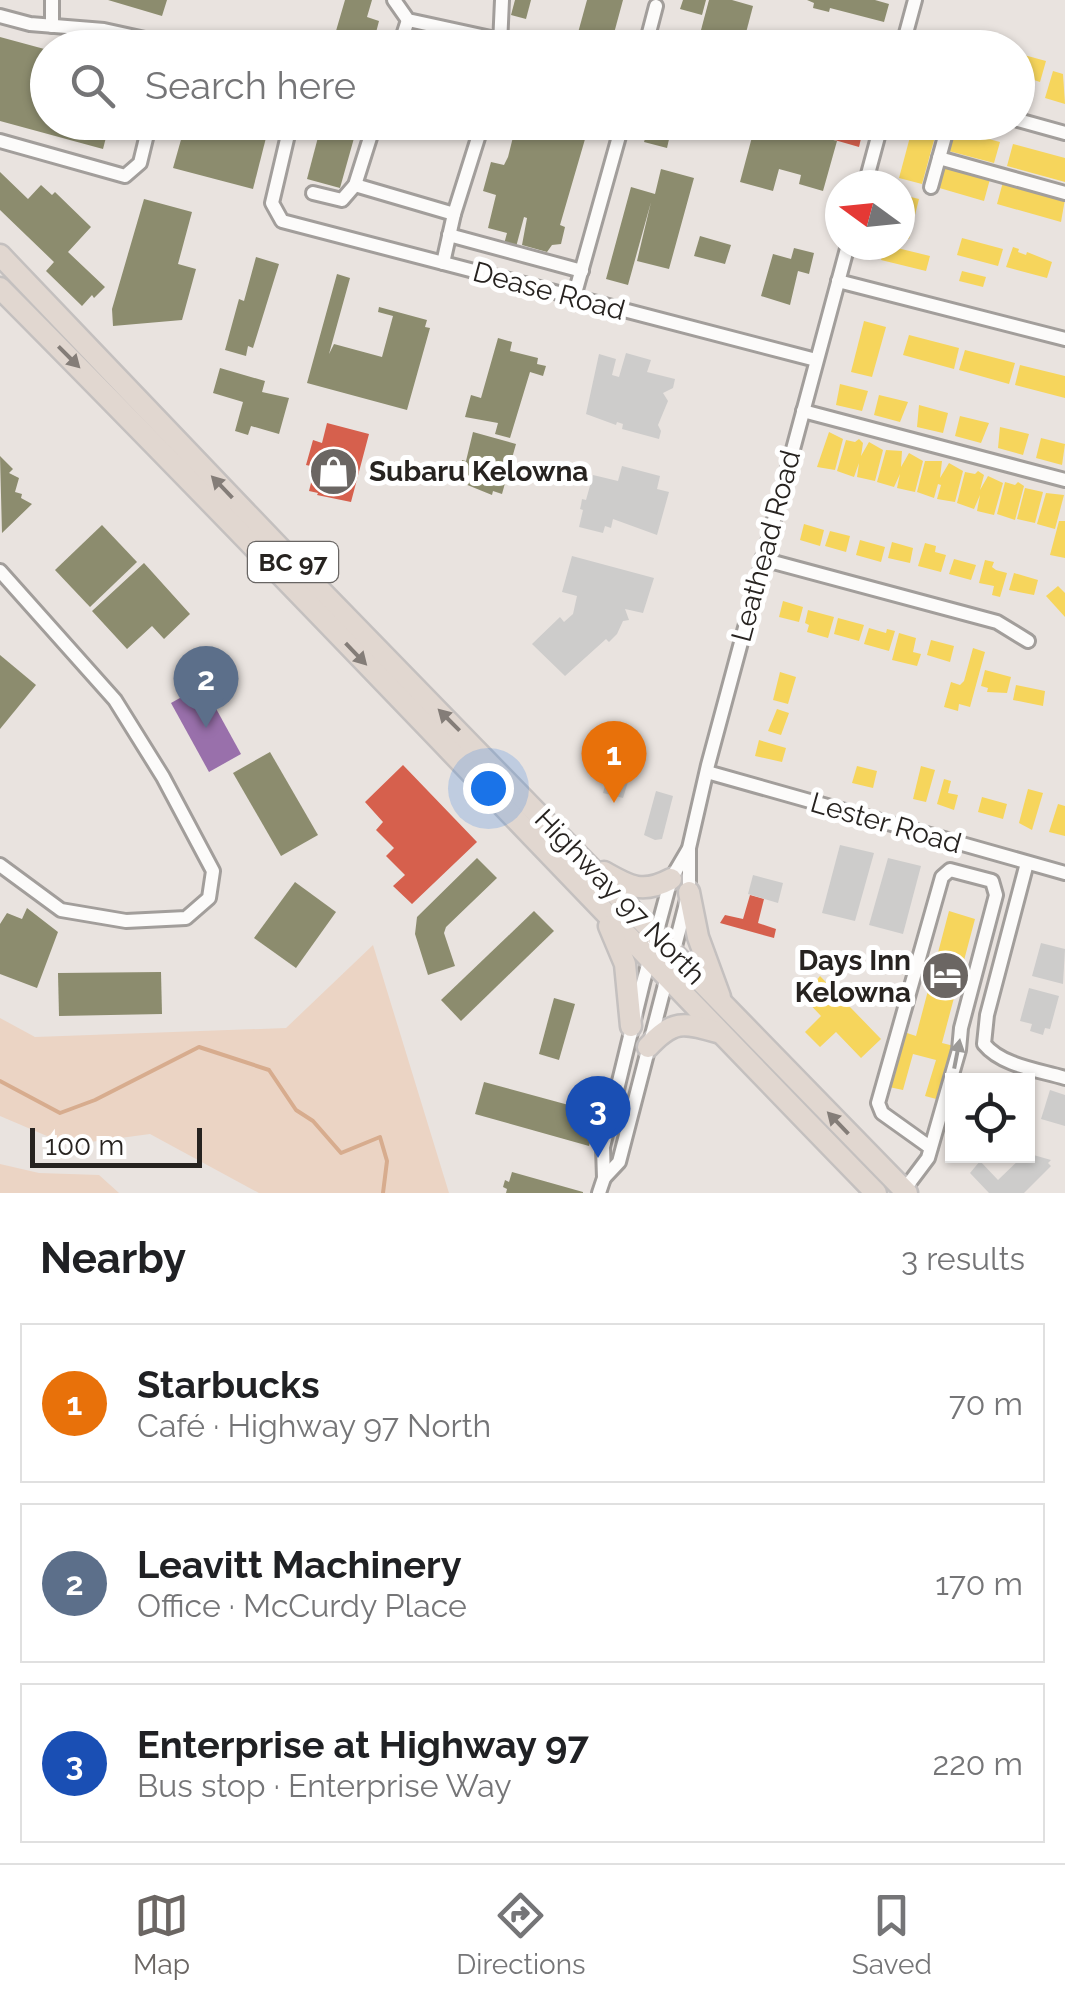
<!DOCTYPE html>
<meta charset="utf-8">
<style>
body{margin:0;font-family:Raleway,sans-serif;background:#f2f2f2;color:#202124}
.controls{position:absolute;right:30px;bottom:30px;display:grid;overflow:hidden;border-radius:0px;box-shadow:0 2px 8px #0004}
.controls button{width:90px;height:90px;display:grid;place-items:center;padding:0;border:0;border-bottom:2px solid #e0e0e0;background:#fff;color:#202124;font:50px sans-serif}
.compass{position:absolute;left:825px;top:170px;width:90px;height:90px;border-radius:50%;background:#fff;box-shadow:0 2px 8px #0004;rotate:285deg}
.scale{position:absolute;left:30px;bottom:25px;width:172px;box-sizing:border-box;padding-left:10px;border:5px solid #272320;border-top:0;font-size:28px;line-height:35px;white-space:nowrap;color:#272320;-webkit-text-stroke:8px #fff;paint-order:stroke}
.you{position:absolute;left:488px;top:788px;width:35px;height:35px;margin:-25px;border:8px solid #fff;border-radius:50%;background:#1a73e8;box-shadow:0 0 0 15px #1a73e833}
.badge{display:grid;place-items:center;width:65px;height:65px;border-radius:50%;background:#6b6663;color:#fff;font-size:32px;font-weight:700}
.pin{position:absolute;translate:-50% -82px;filter:drop-shadow(0 2px 5px #0008)}
.pin::after{content:'';position:absolute;top:52px;width:35px;height:30px;background:inherit;clip-path:polygon(0 0,100% 0,50% 100%)}
.list{margin:0;padding:0;list-style:none}
h2{display:flex;justify-content:space-between;align-items:center;height:130px;margin:0;padding:0 40px;font-size:42px}
h2 small{font-size:32px;font-weight:400;color:#757577}
.list li{display:grid;grid-template-columns:65px 1fr auto;gap:30px;align-items:center;box-sizing:border-box;height:160px;margin:0 20px 20px;padding:0 20px;border:2px solid #e0e0e0;border-radius:0px}
.list b{display:block;font-size:38px;white-space:nowrap}
.list p{margin:0;font-size:32px;white-space:nowrap;color:#757577}
.list em{font-size:32px;font-style:normal;color:#757577}
.icon{flex:none;width:55px;height:55px;fill:none;stroke:currentColor;stroke-width:2;stroke-linecap:round;stroke-linejoin:round}
.map{position:relative;flex:none;width:1065px;height:1193px;overflow:hidden}
.search{position:absolute;background:#fff;box-shadow:0 2px 8px #0004;left:30px;right:30px;top:30px;height:110px;display:flex;align-items:center;gap:25px;box-sizing:border-box;padding:0 35px;border-radius:55px;color:#757577;font-size:38px}
.sheet{height:670px;background:#fff}
nav{display:flex;justify-content:space-around;align-items:center;box-sizing:border-box;height:140px;border-top:2px solid #e0e0e0;background:#fff;font-size:28px;color:#757577}
nav a{display:grid;justify-items:center;gap:5px}
nav .on{color:#6b6663}
.map>svg:first-child{display:block}
.green{fill:#ebd4c4}
.homes{fill:#f6d55c}
.shops{fill:#d6604d}
.offices{fill:#9970ab}
.industry{fill:#8c8c6e}
.lines{fill:none;stroke-linecap:round;stroke-linejoin:round}
.stream{stroke:#d7ac8e;stroke-width:4}
.building{fill:#cdcccb}
.minor-casing{stroke:#a29e9b;stroke-width:18}
.highway-casing{stroke:#c4c0bf;stroke-width:25}
.minor{stroke:#fcfbfa;stroke-width:12}
.highway{stroke:#e1d7d0;stroke-width:20}
.oneway{fill:#847d78}
.oneway2{fill:#9c9a98}
.labels{text-anchor:middle;dominant-baseline:central;stroke-width:10;stroke-linejoin:round;paint-order:stroke}
.shield{fill:#fff;stroke:#686563;stroke-width:2.5}
.shield-label{font-size:25px;font-weight:bold;fill:#272320}
.street-label{font-size:28px;fill:#272320;stroke:#fff}
.poi-label{font-size:28px;font-weight:bold;fill:#272320;stroke:#fff;text-anchor:start}
</style>
<div class="map">
<svg width="1065" height="1193" viewBox="0 0 1065 1193">
<rect width="100%" height="100%" fill="#e9e3df"/>
<g class="green">
<path d="M373,945L449,1193H259L150,1134L68,1145L0,1116V1018L35,1037L286,1028Z"/>
<path d="M0,1164L39,1173L99,1175L119,1193H0Z"/>
</g>
<g class="homes">
<path d="M975,31L991,36L989,40L996,42L994,48L971,45Z"/>
<path d="M1024,55L1046,61L1040,82L1031,79L1028,88L1018,85Z"/>
<path d="M1053,71L1063,74L1065,104L1045,98Z"/>
<path d="M914,122H939L922,184L899,178Z"/>
<path d="M951,129L1000,142L994,163L945,150Z"/>
<path d="M1013,144L1065,158V182L1007,166Z"/>
<path d="M942,166L990,179L984,201L936,187Z"/>
<path d="M1003,182L1065,199L1061,222L997,204Z"/>
<path d="M903,195L919,199L909,239L900,237Z"/>
<path d="M962,238L1003,249L998,266L957,255Z"/>
<path d="M885,245L930,256L926,271L881,260Z"/>
<path d="M1013,247L1019,249L1018,252L1026,255L1027,252L1052,262L1047,278L1006,267Z"/>
<path d="M962,271L986,277L983,287L959,281Z"/>
<path d="M864,321L886,327L872,377L851,372Z"/>
<path d="M909,335L959,348L954,369L903,355Z"/>
<path d="M965,350L1015,363L1009,384L959,370Z"/>
<path d="M1020,365L1065,376V398L1015,385Z"/>
<path d="M840,384L868,391L862,411L836,405Z"/>
<path d="M879,395L908,402L900,422L874,415Z"/>
<path d="M919,405L948,413L943,433L917,427Z"/>
<path d="M960,416L989,423L981,443L955,436Z"/>
<path d="M1000,427L1029,434L1023,455L998,448Z"/>
<path d="M829,432L843,439L835,470L817,467Z"/>
<path d="M1041,438L1065,444L1062,465L1036,458Z"/>
<path d="M859,439L863,443L861,456L869,442L883,450L875,481L857,477L859,463L854,477L837,471L846,440L855,442Z"/>
<path d="M886,450L902,451L901,467L909,453L923,461L915,492L897,488L900,474L894,487L877,482Z"/>
<path d="M925,461H942L940,478L949,463L963,471L955,502L937,499L941,485L938,484L934,498L917,492Z"/>
<path d="M978,471L984,475L980,490L988,476L1003,483L994,515L977,511L980,495L974,509L957,503L965,472L975,474Z"/>
<path d="M1005,482L1015,485L1018,482L1024,486L1015,520L997,514Z"/>
<path d="M1025,488L1043,492L1035,523L1017,519Z"/>
<path d="M1046,493L1064,495L1055,529L1037,524Z"/>
<path d="M1059,521H1065V558L1050,555Z"/>
<path d="M804,524L824,530L820,546L800,540Z"/>
<path d="M830,531L850,536L846,552L825,546Z"/>
<path d="M860,540L885,547L881,562L856,555Z"/>
<path d="M892,542L913,548L910,563L888,558Z"/>
<path d="M925,543L936,546L935,552L946,555L941,572L918,566Z"/>
<path d="M954,559L976,565L971,580L949,574Z"/>
<path d="M985,560L994,562L992,567L996,570L1007,573L1000,597L992,595L994,586L979,583Z"/>
<path d="M1014,573L1038,580L1034,595L1009,590Z"/>
<path d="M1058,586L1065,593V617L1046,596Z"/>
<path d="M783,601L803,607L799,622L779,617Z"/>
<path d="M808,610L834,617L828,638L807,632L809,625L805,623Z"/>
<path d="M838,618L864,625L859,641L834,634Z"/>
<path d="M869,628L886,633L887,629L895,631L889,651L864,644Z"/>
<path d="M899,633L916,638L913,652L921,654L917,666L892,660Z"/>
<path d="M931,640L954,646L950,662L927,655Z"/>
<path d="M973,648L985,652L970,707L959,704L958,711L944,707L951,682L960,685L964,681Z"/>
<path d="M985,670L1011,677L1007,693L987,692L988,688L981,686Z"/>
<path d="M780,672L796,677L788,704L773,700Z"/>
<path d="M1016,685L1045,691L1043,706L1013,700Z"/>
<path d="M777,709L789,713L781,735L768,731Z"/>
<path d="M759,740L786,748L782,762L755,756Z"/>
<path d="M857,766L877,771L873,788L852,783Z"/>
<path d="M921,766L935,770L926,802L913,799Z"/>
<path d="M944,779L951,781L948,793L958,795L954,810L937,804Z"/>
<path d="M1028,789L1043,793L1032,830L1019,823Z"/>
<path d="M982,797L1007,804L1003,819L978,812Z"/>
<path d="M1058,804L1065,806V836L1049,832Z"/>
<path d="M949,911L975,919L942,1043L954,1046L940,1100L925,1096L936,1060L913,1054L903,1090L889,1087L904,1032L916,1036Z"/>
<path d="M820,976L881,1039L861,1058L836,1032L820,1047L805,1032L821,1016L803,997Z"/>
</g>
<g class="shops">
<path d="M772,122H865L859,147Z"/>
<path d="M327,423L369,434L351,502L317,495L318,493L309,491L315,467L306,465L313,440L322,443Z"/>
<path d="M403,765L477,842L412,904L393,886L405,875L386,856L394,848L376,830L383,822L365,802Z"/>
<path d="M750,895L764,899L758,923L776,929L774,938L720,923L725,915L743,919Z"/>
</g>
<path class="offices" d="M203,685L241,754L209,772L171,703Z"/>
<g class="industry">
<path d="M108,0H167L162,16Z"/>
<path d="M345,0H372L367,17L379,21L372,48H331Z"/>
<path d="M515,0H531L526,19L511,15Z"/>
<path d="M587,0H623L610,48L576,40Z"/>
<path d="M683,0H706L702,15L680,9Z"/>
<path d="M709,0H732L753,6L742,48L697,45Z"/>
<path d="M807,0H875L889,4L884,22L830,8L829,12L813,8L814,3Z"/>
<path d="M806,33L847,44L846,48H802Z"/>
<path d="M0,37L48,50V122H110L103,149L0,121Z"/>
<path d="M186,122H270L253,189L173,168Z"/>
<path d="M322,122L356,131L340,188L307,179Z"/>
<path d="M511,122H590L560,225L565,227L561,244L552,245L547,252L522,245L527,218L524,217L516,247L504,244L507,233L488,228L496,195L483,191L491,162L504,165L508,157L515,129L509,128Z"/>
<path d="M650,122H673L667,148L644,142Z"/>
<path d="M756,122H767L837,141L823,191L799,184L801,175L779,169L773,191L740,182Z"/>
<path d="M661,169L694,178L669,269L637,261L651,202L628,285L606,279L631,187L655,194Z"/>
<path d="M0,172L28,199L41,185L52,195L55,192L91,227L68,252L105,287L94,298L92,295L82,306L46,271L54,262L0,210Z"/>
<path d="M144,199L192,212L178,264L196,269L182,320L113,326L112,309Z"/>
<path d="M700,236L731,245L725,264L694,256Z"/>
<path d="M794,248L814,253L809,274L798,271L790,305L761,296L773,254L791,259Z"/>
<path d="M256,257L279,264L253,348L248,346L246,356L225,350L239,299L244,301Z"/>
<path d="M337,274L350,278L329,354L334,344L382,357L393,316L378,312L379,307L427,320L425,327L430,328L407,410L307,383Z"/>
<path d="M498,338L512,342L510,351L538,358L537,364L546,366L543,376L530,372L510,438L495,434L498,423L465,417L471,395L481,398Z"/>
<path d="M220,368L265,381L262,392L289,398L279,434L251,426L248,435L235,431L243,402L213,393Z"/>
<path d="M473,432L516,444L502,494L493,491L492,495L460,482L462,460L466,461Z"/>
<path d="M0,456L13,469L9,473L19,478L15,492L22,494L21,498L32,504L2,533Z"/>
<path d="M102,525L137,562L90,607L55,570Z"/>
<path d="M144,563L190,614L164,639L152,626L127,649L92,611Z"/>
<path d="M0,655L36,685L0,729Z"/>
<path d="M270,752L318,835L281,856L233,773Z"/>
<path d="M477,858L497,878L446,927L444,933L455,966L428,975L415,934L417,917Z"/>
<path d="M295,882L336,912L296,968L254,938Z"/>
<path d="M27,908L58,932L37,988L0,974V924L7,913L22,919Z"/>
<path d="M534,911L554,931L461,1021L441,1000Z"/>
<path d="M161,972L162,1014L59,1016L58,973Z"/>
<path d="M554,998L575,1004L559,1060L539,1054Z"/>
<path d="M484,1082L598,1113L589,1146L475,1114Z"/>
<path d="M512,1172L583,1192V1193H506L507,1189L503,1187L505,1180L509,1182Z"/>
</g>
<g class="lines">
<path class="stream" d="M0,1081L60,1113L95,1100L199,1047L269,1070L296,1110L313,1121L341,1153L380,1137L387,1161L383,1193"/>
</g>
<g class="building">
<path d="M626,353L651,360L647,372L675,379L673,388L663,393L668,401L658,425L661,431L659,439L622,429L623,424L617,422L616,425L586,414L599,354L616,359L612,375L619,377Z"/>
<path d="M622,466L660,476L657,489L669,492L657,535L613,519L611,528L605,526L603,533L579,527L583,510L580,509L581,505L582,499L586,500L593,475L618,481Z"/>
<path d="M572,556L654,578L643,613L625,609L629,620L623,621L617,634L609,642L606,639L565,676L532,644L560,617L564,622L573,614L577,596L562,592Z"/>
<path d="M610,767L631,772L623,798L603,793Z"/>
<path d="M656,791L673,796L662,839L655,840L644,835Z"/>
<path d="M840,845L874,853L855,921L822,913Z"/>
<path d="M888,858L921,866L903,934L869,925Z"/>
<path d="M753,875L783,883L778,903L748,894Z"/>
<path d="M1041,943L1065,949L1063,984L1032,976Z"/>
<path d="M1029,988L1059,996L1050,1029L1045,1028L1043,1035L1030,1031L1032,1024L1020,1021Z"/>
<path d="M1050,1090L1065,1095V1126L1041,1119Z"/>
<path d="M1030,1154L1051,1160L1048,1163L1051,1166L1024,1193H989L970,1173L980,1161L998,1180L1023,1156Z"/>
</g>
<g class="lines">
<defs>
<g id="minor">
<path d="M52,0V26"/>
<path d="M394,0L408,20L500,40"/>
<path d="M0,16L30,24L104,30L186,48"/>
<path d="M500,45L502,0"/>
<path d="M399,48L408,20"/>
<path d="M645,48L656,6"/>
<path d="M902,48L915,0"/>
<path d="M1018,120L1065,133"/>
<path d="M291,122L272,203L282,221L816,360"/>
<path d="M0,141L125,176L140,163L150,122"/>
<path d="M939,158L1065,193"/>
<path d="M355,185L454,214"/>
<path d="M865,185L882,122"/>
<path d="M931,187L949,122"/>
<path d="M313,193L342,200L355,185L375,122"/>
<path d="M449,235L582,271"/>
<path d="M443,263L454,214L483,122"/>
<path d="M838,281L1065,339"/>
<path d="M574,297L623,122"/>
<path d="M803,411L1065,480"/>
<path d="M762,559L997,622L1028,641"/>
<path d="M0,571L115,700L163,777L213,871L209,898L186,918L126,921L61,910L0,865"/>
<path d="M707,772L1065,873"/>
<path d="M1027,863L987,1015L984,1044C1002,1066 1039,1070 1065,1078"/>
<path d="M673,954L689,892V848L708,765L848,245"/>
<path d="M604,1178L619,1162L668,973"/>
<path d="M904,1190L928,1158L959,1050L961,1028L996,895L992,881L950,870L942,877L878,1103L882,1113L931,1148"/>
<path d="M599,1193L604,1178L603,1147L643,983L671,879L688,850"/>
</g>
<g id="highway">
<path d="M0,255L317,587L907,1193"/>
<path d="M0,288C296,586 583,892 876,1193"/>
<path d="M604,872C630,887 643,894 671,879"/>
<path d="M689,892L698,937L720,997"/>
<path d="M609,926L625,964L631,1026"/>
<path d="M648,1047C673,1020 683,1022 717,1032"/>
</g>
</defs>
<use href="#minor" class="minor-casing"/>
<use href="#highway" class="highway-casing"/>
<use href="#minor" class="minor"/>
<use href="#highway" class="highway"/>
</g>
<defs><path id="oneway-solid" d="M-6-.8H1V-3.2L6.5 0L1 3.2V.8H-6Z" transform="scale(2.5)"/></defs>
<g class="oneway">
<use href="#oneway-solid" transform="translate(69 357) rotate(45)"/>
<use href="#oneway-solid" transform="translate(222 487) rotate(-134)"/>
<use href="#oneway-solid" transform="translate(356 654) rotate(46)"/>
<use href="#oneway-solid" transform="translate(449 720) rotate(-135)"/>
<use href="#oneway-solid" transform="translate(838 1123) rotate(-134)"/>
</g>
<use class="oneway2" href="#oneway-solid" transform="translate(957 1054) rotate(-79)"/>
<defs>
<symbol id="shop-disc" viewBox="-11 -11 22 22"><circle r="9.5" fill="#6b6663" stroke="#fff"/><path d="M-5-2.5h2.3a2.7 3.5 0 0 1 5.4 0H5L5.5 6h-11ZM-1.5-2.5h3a1.5 2.3 0 0 0-3 0Z" fill="#fff"/></symbol>
<symbol id="hotel-disc" viewBox="-11 -11 22 22"><circle r="9.5" fill="#6b6663" stroke="#fff"/><path d="M-6-4.5h1.5V1H6V5H4.5V3h-9V5H-6ZM-4 0a1.8 1.8 0 1 1 3.6 0ZM.5 0V-2.5h3Q6-2.5 6 0Z" fill="#fff"/></symbol>
</defs>
<g fill-rule="evenodd">
<use href="#shop-disc" x="306" y="444" width="55" height="55"/>
<use href="#hotel-disc" x="918" y="948" width="55" height="55"/>
</g>
<g class="labels">
<rect class="shield" x="248" y="542" width="90" height="40" rx="8"/>
<g class="shield-label">
<text x="293" y="562">BC 97</text>
</g>
<g class="street-label">
<text transform="translate(549 291) rotate(15)">Dease Road</text>
<text transform="translate(766 546) rotate(-75)">Leathead Road</text>
<text transform="translate(886 823) rotate(16)">Lester Road</text>
<text transform="translate(620 897) rotate(46)">Highway 97 North</text>
</g>
<g class="poi-label">
<text x="369" y="471">Subaru Kelowna</text>
<text x="911" y="960" text-anchor="end">Days Inn<tspan x="911" dy="32">Kelowna</tspan></text>
</g>
</g>
</svg>
<div class="controls">
<button><svg class="icon" aria-label="locate" viewBox="0 0 24 24"><circle cx="12" cy="12" r="6"/><path d="M12 2v4M12 18v4M2 12h4M18 12h4"/></svg></button>
</div>
<svg class="compass" viewBox="-18 -18 36 36"><path d="M0-13l5 13h-10z" fill="#e53935"/><path d="M0 13l5-13h-10z" fill="#757577"/></svg>
<div class="scale">100 m</div>
<div class="you"></div>
<div class="pin badge" style="left:614px;top:803px;background:#e8710a">1</div>
<div class="pin badge" style="left:206px;top:728px;background:#5c6f8a">2</div>
<div class="pin badge" style="left:598px;top:1158px;background:#1a4fb4">3</div>
<div class="search"><svg class="icon" aria-label="search" viewBox="0 0 24 24"><circle cx="10" cy="10" r="6"/><path d="M15 15l6 6"/></svg>Search here</div>
</div>
<section class="sheet">
<h2>Nearby<small>3 results</small></h2>
<ul class="list">
<li><span class="badge" style="background:#e8710a">1</span><div><b>Starbucks</b><p>Café · Highway 97 North</p></div><em>70 m</em></li>
<li><span class="badge" style="background:#5c6f8a">2</span><div><b>Leavitt Machinery</b><p>Office · McCurdy Place</p></div><em>170 m</em></li>
<li><span class="badge" style="background:#1a4fb4">3</span><div><b>Enterprise at Highway 97</b><p>Bus stop · Enterprise Way</p></div><em>220 m</em></li>
</ul>
</section>
<nav>
<a class="on"><svg class="icon" aria-label="map" viewBox="0 0 24 24"><path d="M3 6l6-2 6 2 6-2v14l-6 2-6-2-6 2zM9 4v14M15 6v14"/></svg>Map</a>
<a><svg class="icon" aria-label="directions" viewBox="0 0 24 24"><path d="M12 3l9 9-9 9-9-9zM9 14v-3h6M13 9l2 2-2 2"/></svg>Directions</a>
<a><svg class="icon" aria-label="saved" viewBox="0 0 24 24"><path d="M7 4h10v16l-5-4-5 4z"/></svg>Saved</a>
</nav>
